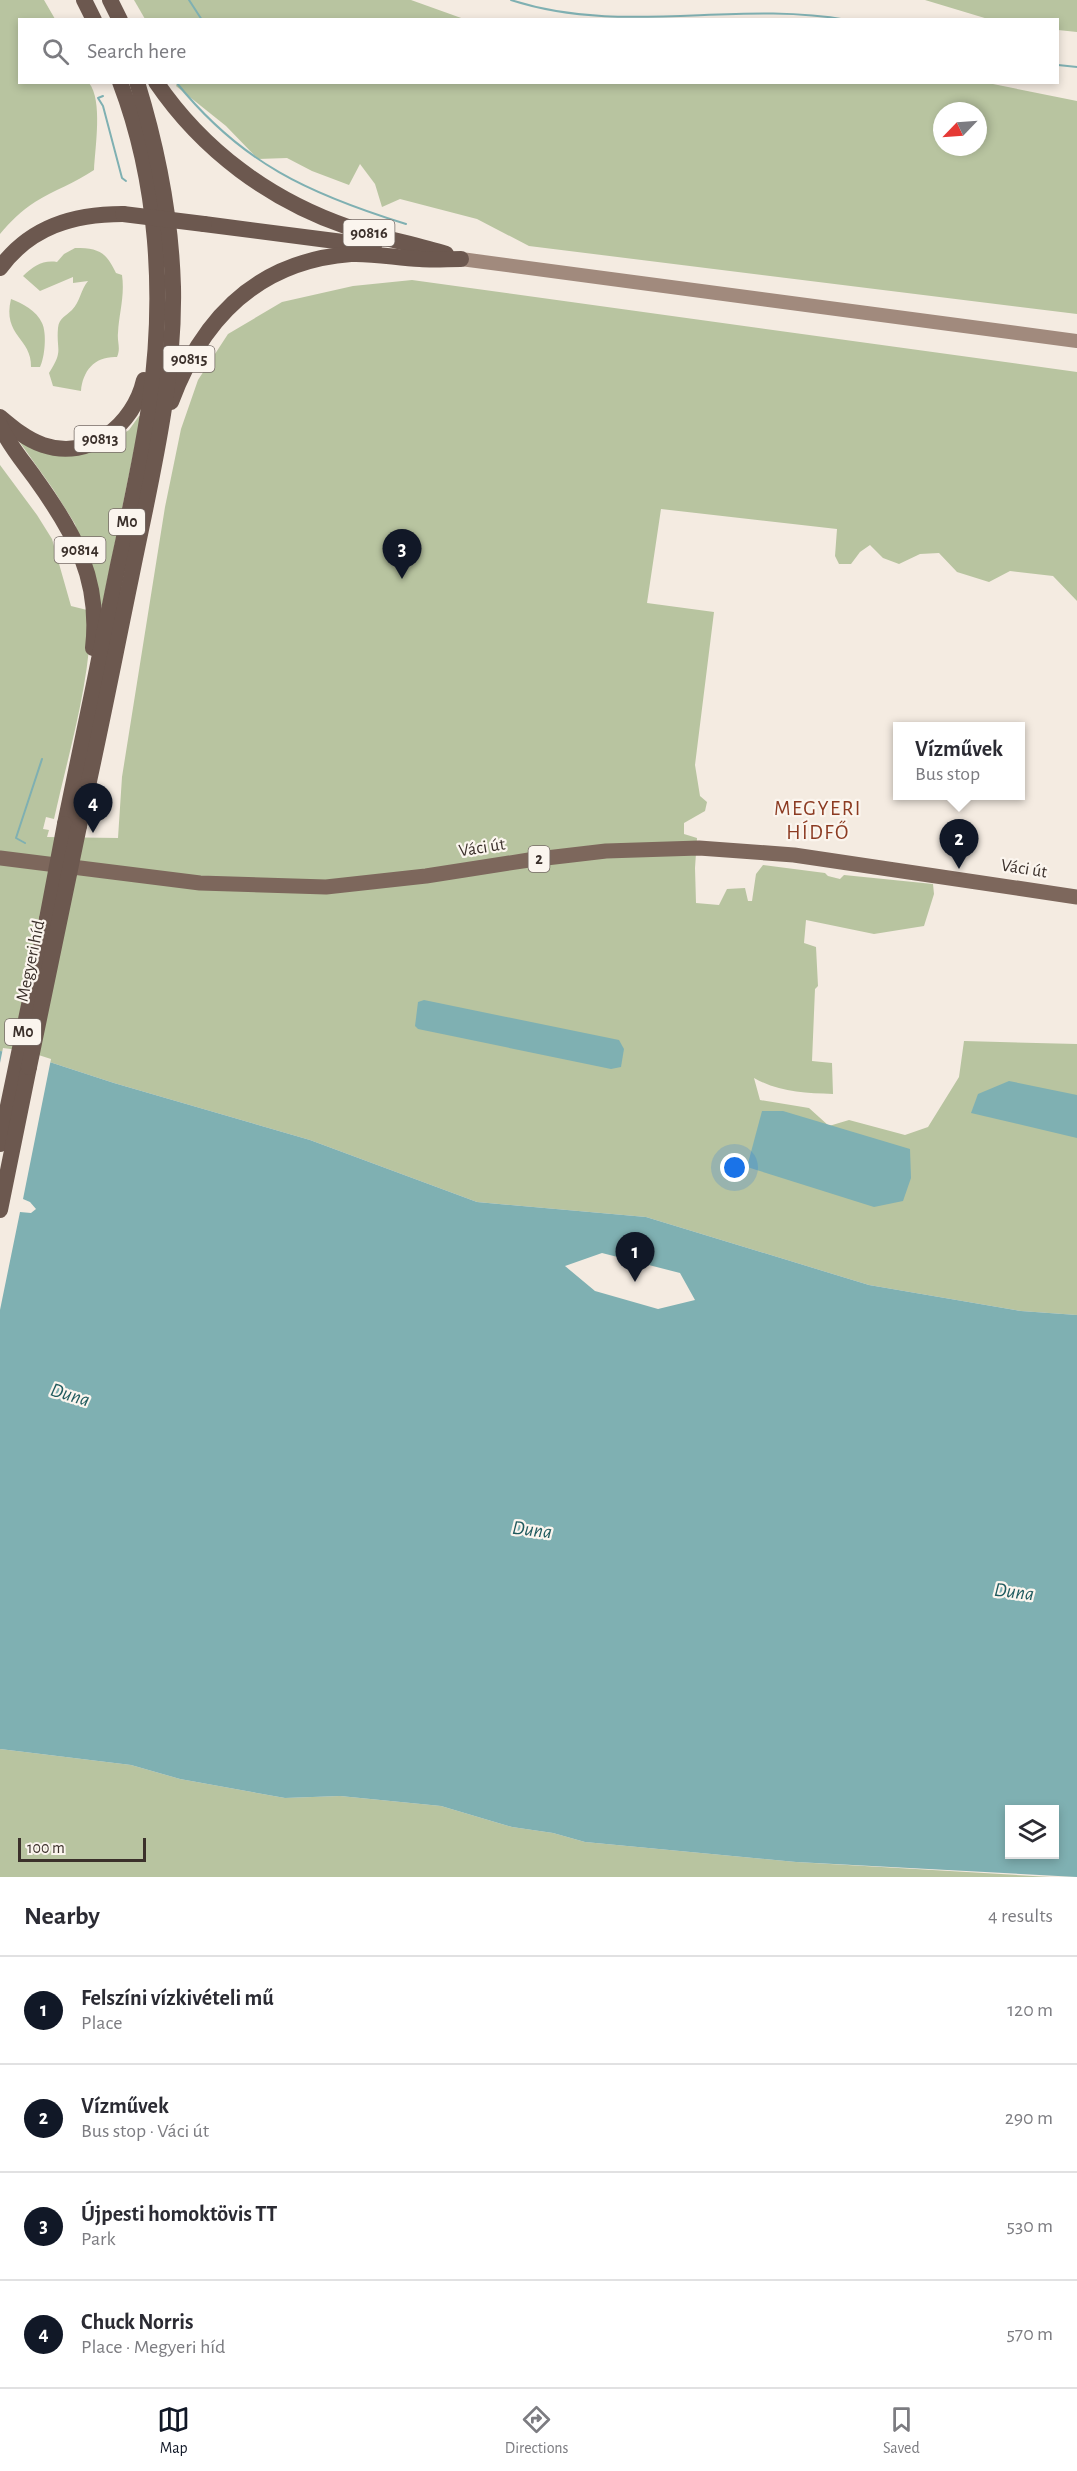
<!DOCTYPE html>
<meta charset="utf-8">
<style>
body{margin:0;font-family:"Alegreya Sans",sans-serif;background:#f7f7f7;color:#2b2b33}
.controls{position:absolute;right:18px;bottom:18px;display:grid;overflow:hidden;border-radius:0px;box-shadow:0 3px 9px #0003}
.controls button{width:54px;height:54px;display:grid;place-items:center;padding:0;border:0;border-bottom:2px solid #e1e1e2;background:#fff;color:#2b2b33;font:30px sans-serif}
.compass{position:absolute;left:933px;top:102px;width:54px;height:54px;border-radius:50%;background:#fff;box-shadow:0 3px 9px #0003;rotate:245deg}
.scale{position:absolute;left:18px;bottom:15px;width:128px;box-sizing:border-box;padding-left:6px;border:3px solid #3b302b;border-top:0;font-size:16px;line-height:21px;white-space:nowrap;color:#3b302b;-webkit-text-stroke:4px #fbf5ee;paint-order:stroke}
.you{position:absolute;left:735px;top:1168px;width:21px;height:21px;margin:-15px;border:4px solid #fff;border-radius:50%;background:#1a73e8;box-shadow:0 0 0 9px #1a73e833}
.badge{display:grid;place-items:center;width:39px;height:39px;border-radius:50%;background:#111827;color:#fff;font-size:20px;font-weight:700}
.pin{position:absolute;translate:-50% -50px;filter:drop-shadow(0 2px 3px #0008)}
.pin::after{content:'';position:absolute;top:32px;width:21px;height:18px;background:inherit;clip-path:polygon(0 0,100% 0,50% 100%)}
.popup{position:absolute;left:893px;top:722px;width:132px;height:78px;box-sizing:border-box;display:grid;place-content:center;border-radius:0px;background:#fff;filter:drop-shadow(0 2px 4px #0005);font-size:20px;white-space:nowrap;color:#7c7c81}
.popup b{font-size:22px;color:#2b2b33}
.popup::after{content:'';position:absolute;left:50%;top:100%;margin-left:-12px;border:12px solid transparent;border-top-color:#fff}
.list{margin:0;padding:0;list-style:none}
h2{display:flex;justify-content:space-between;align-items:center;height:78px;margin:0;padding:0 24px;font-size:26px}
h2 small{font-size:20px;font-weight:400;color:#7c7c81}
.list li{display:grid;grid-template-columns:39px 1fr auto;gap:18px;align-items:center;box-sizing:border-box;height:108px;padding:0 24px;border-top:2px solid #e1e1e2}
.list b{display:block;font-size:22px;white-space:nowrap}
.list p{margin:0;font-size:20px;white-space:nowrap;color:#7c7c81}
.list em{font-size:20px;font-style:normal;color:#7c7c81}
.icon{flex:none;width:33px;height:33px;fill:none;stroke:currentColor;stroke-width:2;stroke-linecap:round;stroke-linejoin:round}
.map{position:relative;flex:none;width:1077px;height:1877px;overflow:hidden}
.search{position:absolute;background:#fff;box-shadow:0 3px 9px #0003;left:18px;right:18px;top:18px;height:66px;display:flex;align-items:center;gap:15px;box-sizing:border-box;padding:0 21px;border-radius:0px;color:#7c7c81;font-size:22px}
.sheet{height:510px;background:#fff}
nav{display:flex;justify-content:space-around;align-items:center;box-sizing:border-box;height:84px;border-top:2px solid #e1e1e2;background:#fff;font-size:16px;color:#7c7c81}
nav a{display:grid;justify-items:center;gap:3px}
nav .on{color:#111827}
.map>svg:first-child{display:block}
.green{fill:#b8c4a0;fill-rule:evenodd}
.water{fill:#7fb0b2;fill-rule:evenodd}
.pier{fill:#f4ebe1}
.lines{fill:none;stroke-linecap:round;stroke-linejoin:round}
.stream{stroke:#7fb0b2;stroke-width:2}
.secondary{stroke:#a18a7d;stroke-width:14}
.primary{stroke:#7d675c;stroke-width:15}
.trunk{stroke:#6c584f;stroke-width:16}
.trunk-bridge{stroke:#6c584f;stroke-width:16}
.labels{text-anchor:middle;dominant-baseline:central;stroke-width:4.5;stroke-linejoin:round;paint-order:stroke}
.shield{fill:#fbf5ee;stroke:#756b66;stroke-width:1.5}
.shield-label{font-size:16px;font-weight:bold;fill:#3b302b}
.street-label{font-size:18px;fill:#3b302b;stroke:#fbf5ee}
.water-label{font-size:20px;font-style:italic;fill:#1f5a5e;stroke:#fbf5ee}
.quarter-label{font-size:21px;letter-spacing:1.5px;fill:#8c3b22;stroke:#fbf5ee}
</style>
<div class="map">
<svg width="1077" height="1877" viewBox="0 0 1077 1877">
<rect width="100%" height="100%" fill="#f4ebe1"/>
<g class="green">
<path d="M0,0H44L55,19L20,20V82L89,83C103,100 95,148 94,170C75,183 54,190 35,202C22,210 10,222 0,234Z"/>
<path d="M134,0H411L464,19H145Z"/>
<path d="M925,0H1077V32L1058,30V20L988,19Z"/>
<path d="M178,82H983L1077,101V314L529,246L477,219L400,199L382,207L375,184L360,164L349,185L312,171L287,158L258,159L226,126L176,86ZM942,111H978V147H942Z"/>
<path d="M75,248C99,248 106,252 116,273L122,275C125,296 119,313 118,333C117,342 121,348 117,357C95,356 83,370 81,391L53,386L49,373C64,350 56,351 58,328C59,318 66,316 72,310C80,302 81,289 88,281L73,283V277L40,291L23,276C34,266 42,260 57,262L64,254Z"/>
<path d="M412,280L1077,372V601L1053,576L1010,571L989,582L957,572L939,553L920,554L899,564L883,558L870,545L860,552L851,564H839L835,556L837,529L661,509L647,603L714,612L695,765L700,796L707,802L705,811L684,823V834L697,838L695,868L696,903L719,905L727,889L745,888L748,901H752L756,874L763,865L825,873L828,876L840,879L844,875L933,884L934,894L924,926L874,934L806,920L804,943L816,947L818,986L815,989L812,1061L832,1063L833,1094C804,1093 779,1092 754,1078L760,1100L809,1108L829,1126L849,1120L905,1135L928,1127L959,1077L964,1041L1077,1044V1315L1021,1311L869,1285L646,1217L477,1202L310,1140L114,1083L25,1054L0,1051V465L37,515L52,539L71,606L91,611C91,681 69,751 54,819L46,817L43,829L49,830L47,837L118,838L122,777L165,507L181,429L198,380L228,334L282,302L353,286Z"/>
<path d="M11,299C22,303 37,311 42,323C47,333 45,357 40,367H31C32,338 2,336 11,299Z"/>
<path d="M139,416H141L102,606L100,605L75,524L53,489L16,437L105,445L129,430Z"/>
<path d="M0,1749L131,1765L180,1779L285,1798L340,1796L441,1806L512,1827L553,1833L585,1842L796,1862L1050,1877H0Z"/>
</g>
<g class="water">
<path d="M424,1000L619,1040L624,1049L621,1067L611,1069L418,1029L415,1026L418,1002Z"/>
<path d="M0,1051L25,1054L114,1083L310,1140L477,1202L646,1217L869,1285L1021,1311L1077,1315V1877L796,1862L585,1842L553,1833L512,1827L441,1806L340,1796L285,1798L180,1779L131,1765L0,1749ZM602,1253L680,1273L695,1300L658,1309L595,1291L565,1266ZM1010,1810H1054V1854H1010Z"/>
<path d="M1009,1081L1077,1095V1138L971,1113L978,1094Z"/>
<path d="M762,1111H783L910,1149L911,1178L903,1201L874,1207L747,1167Z"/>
</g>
<path class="pier" d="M3,1048L26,1051L51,1059L23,1199L30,1202L36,1209L31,1213L20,1212L0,1310V1063Z"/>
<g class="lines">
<g class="stream">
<path d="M189,0L202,20"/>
<path d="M511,0C621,36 735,0 847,20"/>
<path d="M1058,65L1077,67"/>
<path d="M176,82C241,163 309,194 406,224"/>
<path d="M103,96L98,98L103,106L122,178L126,181"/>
<path d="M25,843L16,838L42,759"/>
</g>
<path class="secondary" d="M461,259L1077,341"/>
<path class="primary" d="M0,858L200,883L326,887L426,876L529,860L606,851L699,848L794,855L1077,897"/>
<g class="trunk">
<path d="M84,0L94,20"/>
<path d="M110,0L120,20"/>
<path d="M156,82C203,151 270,200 348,227C380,238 414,244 446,254"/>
<path d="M204,224L374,246"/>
<path d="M0,268C30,227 73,214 123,214"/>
<path d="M171,402C202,318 258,261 351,254C374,253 397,258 420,259C433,260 447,259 461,259"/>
<path d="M0,417C13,428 26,439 43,445C90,461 134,424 144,380"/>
<path d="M0,425C8,444 23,461 35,478C74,532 101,579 93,648"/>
<path d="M65,824C83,739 100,655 117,570C129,514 142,457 150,401C165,296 158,182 120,82"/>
<path d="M79,826C98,744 114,660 131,578C150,483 175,385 173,287C171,216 158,150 137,82"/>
<path d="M0,1144L47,919"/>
<path d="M0,1210L29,1067"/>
</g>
<g class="trunk-bridge">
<path d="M123,214L204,224"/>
<path d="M47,919L65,824"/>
<path d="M29,1067L79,826"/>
</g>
</g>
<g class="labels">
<g class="shield">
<rect x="343.5" y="220" width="51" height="26" rx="4.5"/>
<rect x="163.5" y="346" width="51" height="26" rx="4.5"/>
<rect x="74.5" y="426" width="51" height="26" rx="4.5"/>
<rect x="109" y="509" width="36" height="26" rx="4.5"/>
<rect x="54.5" y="537" width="51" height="26" rx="4.5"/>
<rect x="528.5" y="846" width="21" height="26" rx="4.5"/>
<rect x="5" y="1019" width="36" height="26" rx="4.5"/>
</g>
<g class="shield-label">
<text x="369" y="233">90816</text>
<text x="189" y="359">90815</text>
<text x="100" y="439">90813</text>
<text x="127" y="522">M0</text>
<text x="80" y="550">90814</text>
<text x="539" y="859">2</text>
<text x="23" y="1032">M0</text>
</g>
<g class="street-label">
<text transform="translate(482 848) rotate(-9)">Váci út</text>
<text transform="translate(1024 869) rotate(9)">Váci út</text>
<text transform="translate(31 961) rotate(-78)">Megyeri híd</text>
</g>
<g class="water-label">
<text transform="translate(70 1395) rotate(17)">Duna</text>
<text transform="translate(532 1530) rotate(7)">Duna</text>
<text transform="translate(1014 1592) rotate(7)">Duna</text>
</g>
<g class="quarter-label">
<text x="818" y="808">MEGYERI<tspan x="818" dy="24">HÍDFŐ</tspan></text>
</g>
</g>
</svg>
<div class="controls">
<button><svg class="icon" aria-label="layers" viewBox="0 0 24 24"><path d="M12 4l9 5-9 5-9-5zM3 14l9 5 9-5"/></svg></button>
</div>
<svg class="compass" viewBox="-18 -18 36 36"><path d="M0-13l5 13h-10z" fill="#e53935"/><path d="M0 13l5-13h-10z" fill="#7c7c81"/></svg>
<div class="scale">100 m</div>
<div class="you"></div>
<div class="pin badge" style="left:635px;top:1282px">1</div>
<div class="pin badge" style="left:959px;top:869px">2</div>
<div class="popup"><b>Vízművek</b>Bus stop</div>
<div class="pin badge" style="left:402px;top:579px">3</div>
<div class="pin badge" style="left:93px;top:833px">4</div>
<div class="search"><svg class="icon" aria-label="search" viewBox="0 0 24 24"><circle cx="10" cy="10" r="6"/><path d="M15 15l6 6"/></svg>Search here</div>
</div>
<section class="sheet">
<h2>Nearby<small>4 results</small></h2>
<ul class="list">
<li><span class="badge">1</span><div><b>Felszíni vízkivételi mű</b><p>Place</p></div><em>120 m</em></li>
<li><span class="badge">2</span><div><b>Vízművek</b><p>Bus stop · Váci út</p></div><em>290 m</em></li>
<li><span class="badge">3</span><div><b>Újpesti homoktövis TT</b><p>Park</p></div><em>530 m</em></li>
<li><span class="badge">4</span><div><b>Chuck Norris</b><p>Place · Megyeri híd</p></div><em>570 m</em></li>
</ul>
</section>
<nav>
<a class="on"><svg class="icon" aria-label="map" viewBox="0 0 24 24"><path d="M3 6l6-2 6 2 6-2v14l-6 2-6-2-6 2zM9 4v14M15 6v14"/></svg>Map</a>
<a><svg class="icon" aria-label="directions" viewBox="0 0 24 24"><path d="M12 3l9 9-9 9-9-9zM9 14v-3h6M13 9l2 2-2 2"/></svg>Directions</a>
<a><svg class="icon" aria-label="saved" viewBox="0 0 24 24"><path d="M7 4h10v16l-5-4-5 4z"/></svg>Saved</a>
</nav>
